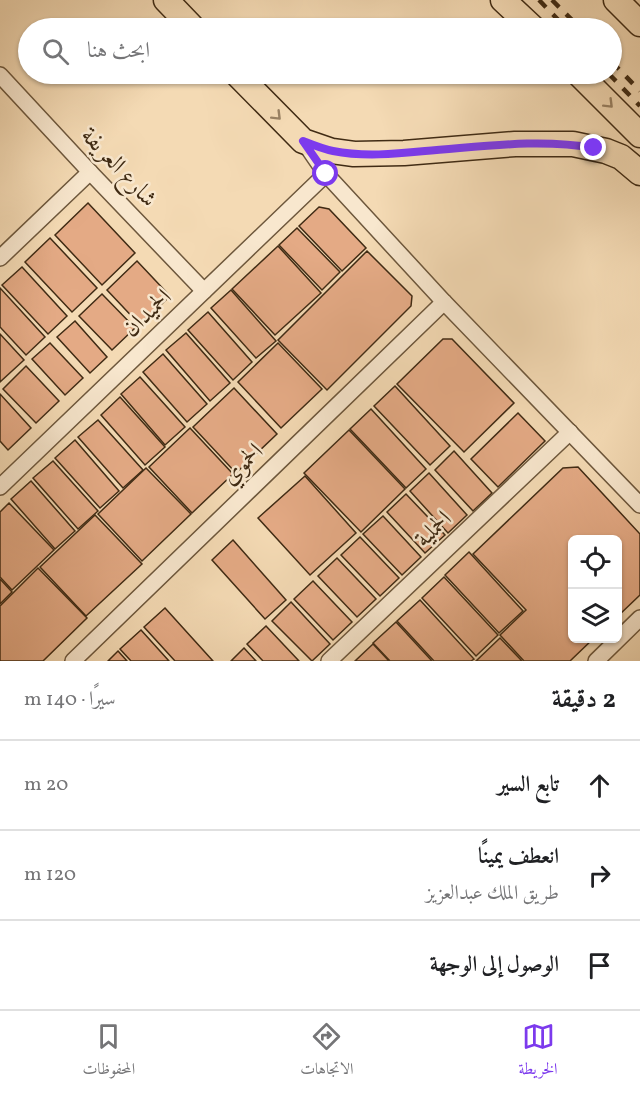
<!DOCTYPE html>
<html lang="ar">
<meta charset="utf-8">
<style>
body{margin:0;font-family:Vollkorn,Amiri,serif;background:#f2f2f2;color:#202124;direction:rtl}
.controls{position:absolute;right:18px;bottom:18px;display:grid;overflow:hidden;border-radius:9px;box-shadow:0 2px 4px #0004}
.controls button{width:54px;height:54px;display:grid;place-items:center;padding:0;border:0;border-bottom:2px solid #e0e0e0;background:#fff;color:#202124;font:30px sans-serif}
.stop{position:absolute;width:18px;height:18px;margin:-14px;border:4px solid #7c3aed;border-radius:50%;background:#fff}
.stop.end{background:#7c3aed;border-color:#fff;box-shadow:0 2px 6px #0008}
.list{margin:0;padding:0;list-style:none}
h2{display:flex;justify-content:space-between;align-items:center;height:78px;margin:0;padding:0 24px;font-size:26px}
h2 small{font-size:20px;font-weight:400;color:#757577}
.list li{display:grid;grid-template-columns:39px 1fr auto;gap:18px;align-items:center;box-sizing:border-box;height:90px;padding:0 24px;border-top:2px solid #e0e0e0}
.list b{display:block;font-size:22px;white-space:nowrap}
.list p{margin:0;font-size:20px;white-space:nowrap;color:#757577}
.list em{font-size:20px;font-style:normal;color:#757577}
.icon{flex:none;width:33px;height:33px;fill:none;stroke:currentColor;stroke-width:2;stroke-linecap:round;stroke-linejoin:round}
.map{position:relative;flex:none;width:640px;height:661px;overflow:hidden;direction:ltr}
.search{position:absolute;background:#fff;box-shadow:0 2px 4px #0004;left:18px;right:18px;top:18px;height:66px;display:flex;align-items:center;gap:15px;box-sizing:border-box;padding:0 21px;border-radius:33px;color:#757577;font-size:22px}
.sheet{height:348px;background:#fff}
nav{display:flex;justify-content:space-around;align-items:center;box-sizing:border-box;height:84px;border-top:2px solid #e0e0e0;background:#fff;font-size:16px;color:#757577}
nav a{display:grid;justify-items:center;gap:3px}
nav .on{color:#7c3aed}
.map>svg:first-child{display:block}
.building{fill:#e4aa85;stroke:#402b14;stroke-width:1.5}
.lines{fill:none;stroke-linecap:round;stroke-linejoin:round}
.street-casing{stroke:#6d573c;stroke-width:18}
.primary-casing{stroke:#402b14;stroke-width:27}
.street{stroke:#f8e7ce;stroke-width:15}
.primary{stroke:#f4dab4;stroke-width:24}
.rail{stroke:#402b14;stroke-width:4.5;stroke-dasharray:10 10;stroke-linecap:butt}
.oneway{stroke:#9a8264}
.route{stroke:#7c3aed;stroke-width:8}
.labels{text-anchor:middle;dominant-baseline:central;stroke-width:5;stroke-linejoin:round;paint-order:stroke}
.street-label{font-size:24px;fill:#402b14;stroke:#f8e7ce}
</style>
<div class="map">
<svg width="640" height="661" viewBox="0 0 640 661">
<rect width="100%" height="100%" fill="#f4dab4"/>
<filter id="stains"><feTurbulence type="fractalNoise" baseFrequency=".00333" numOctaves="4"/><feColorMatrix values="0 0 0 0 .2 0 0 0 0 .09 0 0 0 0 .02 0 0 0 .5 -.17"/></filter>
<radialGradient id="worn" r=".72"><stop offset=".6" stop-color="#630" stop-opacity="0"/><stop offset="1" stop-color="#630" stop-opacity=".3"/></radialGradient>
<g class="building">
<path d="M88,203L135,253L102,285L55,235Z"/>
<path d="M319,207L329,209L366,248L342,271L299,226Z"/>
<path d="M297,228L340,272L322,290L279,245Z"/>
<path d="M50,238L97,288L72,312L25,262Z"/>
<path d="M278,246L321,293L275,335L232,289Z"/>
<path d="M367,251L412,296L411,306L327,390L278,340Z"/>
<path d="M137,261L170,296L140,325L107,290Z"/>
<path d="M22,267L67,316L48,334L2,285Z"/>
<path d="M0,288L45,337L26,355L0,327Z"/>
<path d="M231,290L276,341L256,358L211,308Z"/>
<path d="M102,294L135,328L112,350L79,316Z"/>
<path d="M208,312L252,362L233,380L188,330Z"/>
<path d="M75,321L107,357L90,373L57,337Z"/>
<path d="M186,333L230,383L210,401L166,350Z"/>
<path d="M0,334L24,360L0,382Z"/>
<path d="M443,339H452L514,403L464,452L397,384Z"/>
<path d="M50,343L83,378L65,395L32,359Z"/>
<path d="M278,343L322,389L281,428L238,382Z"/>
<path d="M163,354L207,404L187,422L143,372Z"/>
<path d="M26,366L59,401L36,423L3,389Z"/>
<path d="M140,377L185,427L165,445L121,394Z"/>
<path d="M395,386L450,446L430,465L374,406Z"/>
<path d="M234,388L277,434L236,473L193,427Z"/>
<path d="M0,394L31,428L8,450L0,441Z"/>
<path d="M120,397L165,447L145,465L101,415Z"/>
<path d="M371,409L426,469L406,488L350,429Z"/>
<path d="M518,413L545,441L498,487L471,459Z"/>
<path d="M98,420L143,470L123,488L78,437Z"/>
<path d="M190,428L233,474L192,513L149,467Z"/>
<path d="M349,430L405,489L361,532L304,473Z"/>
<path d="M75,440L119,491L100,508L55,458Z"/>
<path d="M454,451L492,493L473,511L435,470Z"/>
<path d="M53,461L98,511L78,529L33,478Z"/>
<path d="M578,467L640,534V595L618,616V540H572V638H594L570,661H524L500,635L526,610L473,554L563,468Z"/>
<path d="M146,468L191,514L142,561L98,514Z"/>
<path d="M429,473L467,515L448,533L410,491Z"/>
<path d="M305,476L356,533L310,575L258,518Z"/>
<path d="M31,481L75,531L55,549L11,499Z"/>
<path d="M406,494L445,535L425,553L387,512Z"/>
<path d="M9,503L54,550L12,590L0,577V512Z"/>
<path d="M95,515L142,564L86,616L40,567Z"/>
<path d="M383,516L421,557L402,575L363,534Z"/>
<path d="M360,537L399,578L380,596L341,555Z"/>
<path d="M233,540L286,600L265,619L212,560Z"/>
<path d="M469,552L523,611L499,633L445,575Z"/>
<path d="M337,558L376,599L357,617L318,576Z"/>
<path d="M38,568L87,618L43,661H0V606Z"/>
<path d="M444,577L498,635L476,656L422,598Z"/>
<path d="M0,579L12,592L0,604Z"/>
<path d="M313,581L352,622L333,640L294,599Z"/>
<path d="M420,600L474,659L471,661H434L397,621Z"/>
<path d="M291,602L330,644L312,661L272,621Z"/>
<path d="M165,608L213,661H175L144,627Z"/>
<path d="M396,622L432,661H390L373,643Z"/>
<path d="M266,626L299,661H263L247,644Z"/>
<path d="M141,630L169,661H131L120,649Z"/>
<path d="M500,638L522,661H476Z"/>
<path d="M373,644L389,661H355Z"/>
<path d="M244,648L256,661H231Z"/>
<path d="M118,651L127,661H108Z"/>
</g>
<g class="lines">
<defs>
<g id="street">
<path d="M0,75L90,172L204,291"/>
<path d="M304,142L326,174L444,302L640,505"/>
<path d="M0,258L90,172"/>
<path d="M0,487L326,174"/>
<path d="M73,661L444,302"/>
<path d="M329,661L570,432"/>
<path d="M596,661L640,618"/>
</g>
<g id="primary">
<path d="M166,0L193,28"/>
<path d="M503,0L533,28"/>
<path d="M616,0L640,24"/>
<path d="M237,74L303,141L332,151L354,154L404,153L515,144H573L606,151L621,157L640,173"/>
<path d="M579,74L640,135"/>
</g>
</defs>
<use href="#street" class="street-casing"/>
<use href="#primary" class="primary-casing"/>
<use href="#street" class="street"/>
<use href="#primary" class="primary"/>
<g class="rail">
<path d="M539,0L566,28"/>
<path d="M552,0L580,28"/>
<path d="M612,62L640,91"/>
<path d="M609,74L640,106"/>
</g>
</g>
<defs><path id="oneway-chevron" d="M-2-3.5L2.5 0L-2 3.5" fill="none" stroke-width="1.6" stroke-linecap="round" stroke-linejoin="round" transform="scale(1.5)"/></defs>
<g class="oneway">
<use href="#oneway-chevron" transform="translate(609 104) rotate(45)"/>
<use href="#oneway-chevron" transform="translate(277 116) rotate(45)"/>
</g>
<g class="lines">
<path class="route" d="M326,174L303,141C313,145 323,149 333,151C363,157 395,154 425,151C481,147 538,138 594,148"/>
</g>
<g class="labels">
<g class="street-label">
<text transform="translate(118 168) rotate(47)">شارع العريفة</text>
<text transform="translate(148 314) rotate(-44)">الحميدان</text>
<text transform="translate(243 465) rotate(-44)">الحموي</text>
<text transform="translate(434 530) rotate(-44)">الحملية</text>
</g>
</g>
<rect width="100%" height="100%" filter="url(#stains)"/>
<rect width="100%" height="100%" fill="url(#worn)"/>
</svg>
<div class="controls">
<button><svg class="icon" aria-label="locate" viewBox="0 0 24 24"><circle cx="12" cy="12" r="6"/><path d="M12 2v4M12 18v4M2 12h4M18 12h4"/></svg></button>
<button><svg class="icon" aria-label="layers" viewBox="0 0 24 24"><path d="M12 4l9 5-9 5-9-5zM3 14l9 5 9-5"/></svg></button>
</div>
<div class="stop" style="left:326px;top:174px"></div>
<div class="stop end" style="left:594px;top:148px"></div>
<div class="search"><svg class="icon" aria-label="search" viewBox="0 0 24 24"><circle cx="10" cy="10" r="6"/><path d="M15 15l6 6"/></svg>ابحث هنا</div>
</div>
<section class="sheet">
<h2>2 دقيقة<small>سيرًا · 140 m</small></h2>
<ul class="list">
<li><svg class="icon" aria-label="ahead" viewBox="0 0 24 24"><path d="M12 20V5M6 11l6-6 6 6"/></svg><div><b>تابع السير</b></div><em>20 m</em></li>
<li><svg class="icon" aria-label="right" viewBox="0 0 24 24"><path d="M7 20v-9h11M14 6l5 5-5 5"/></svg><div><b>انعطف يمينًا</b><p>طريق الملك عبدالعزيز</p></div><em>120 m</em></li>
<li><svg class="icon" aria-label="arrive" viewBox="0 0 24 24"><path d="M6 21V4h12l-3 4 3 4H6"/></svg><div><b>الوصول إلى الوجهة</b></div></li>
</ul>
</section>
<nav>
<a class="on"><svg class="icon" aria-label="map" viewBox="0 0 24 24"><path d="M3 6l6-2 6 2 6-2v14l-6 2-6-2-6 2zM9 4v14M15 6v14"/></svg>الخريطة</a>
<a><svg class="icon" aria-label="directions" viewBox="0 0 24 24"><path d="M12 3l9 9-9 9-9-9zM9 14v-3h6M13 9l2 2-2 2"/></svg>الاتجاهات</a>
<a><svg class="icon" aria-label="saved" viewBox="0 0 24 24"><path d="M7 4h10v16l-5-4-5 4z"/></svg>المحفوظات</a>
</nav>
